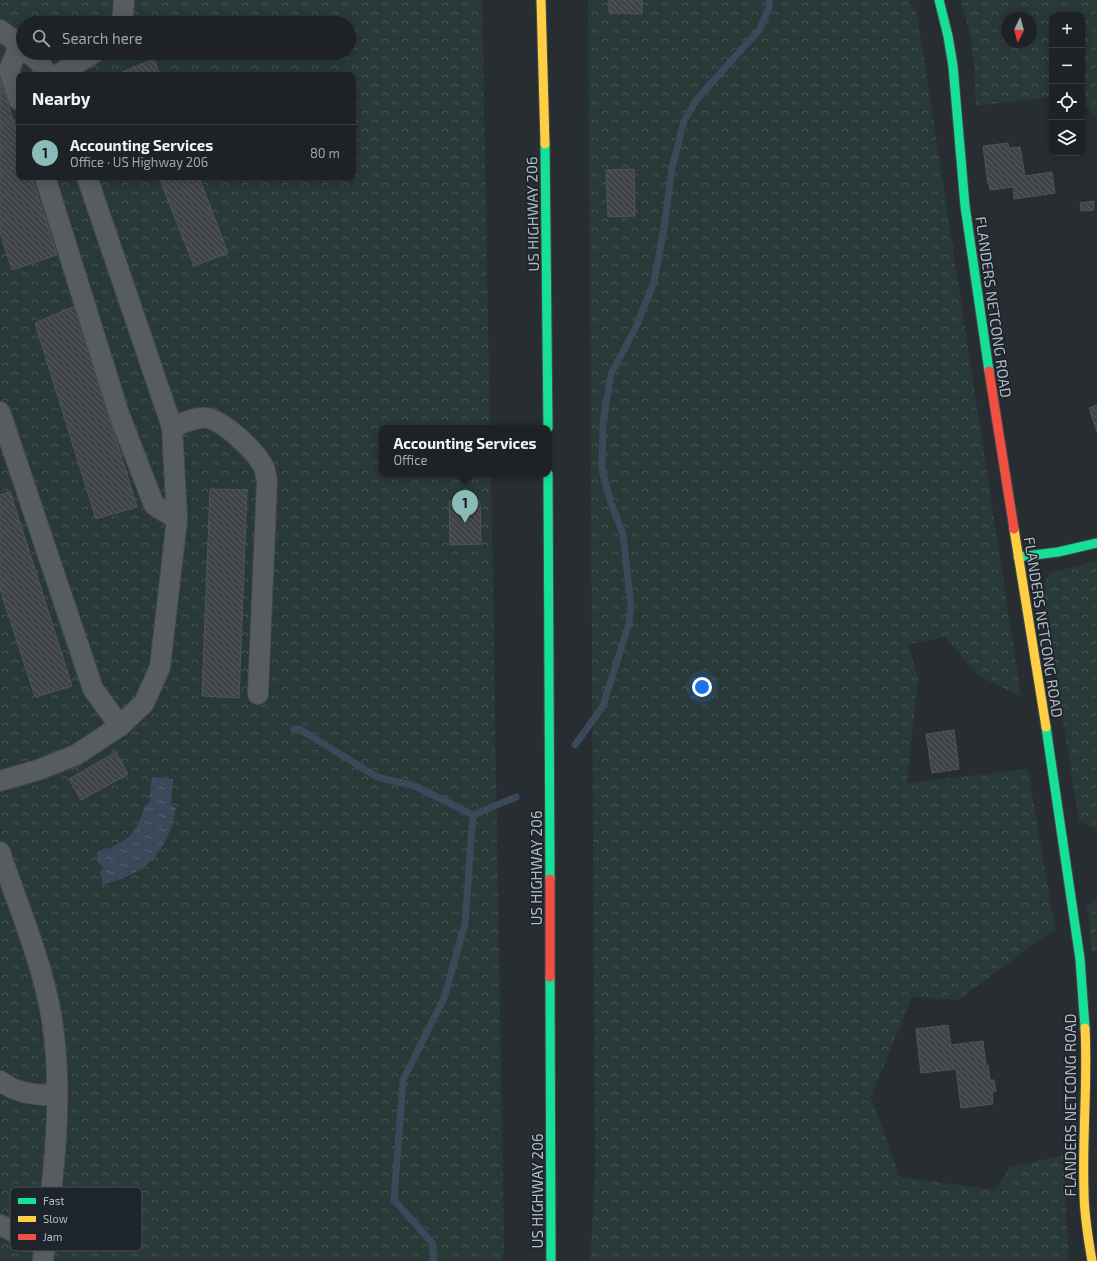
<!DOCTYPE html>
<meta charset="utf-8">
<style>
body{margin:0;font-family:"Exo 2",sans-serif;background:#262a2e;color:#f1f3f6}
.controls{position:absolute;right:12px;top:12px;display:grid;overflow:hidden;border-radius:8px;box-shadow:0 2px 10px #0003}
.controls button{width:36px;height:36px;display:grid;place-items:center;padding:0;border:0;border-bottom:1px solid #3c3f43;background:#1e2226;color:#f1f3f6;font:20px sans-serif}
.compass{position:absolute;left:1001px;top:12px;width:36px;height:36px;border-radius:50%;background:#1e2226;box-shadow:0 2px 10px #0003;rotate:186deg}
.you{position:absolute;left:702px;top:687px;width:14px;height:14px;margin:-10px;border:3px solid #fff;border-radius:50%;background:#1a73e8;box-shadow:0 0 0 6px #1a73e833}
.badge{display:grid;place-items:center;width:26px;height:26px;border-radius:50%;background:#8bbbb9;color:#111;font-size:13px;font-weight:700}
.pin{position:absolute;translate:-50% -33px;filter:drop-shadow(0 1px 2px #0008)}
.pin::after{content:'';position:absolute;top:21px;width:14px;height:12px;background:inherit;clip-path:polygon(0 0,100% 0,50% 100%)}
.popup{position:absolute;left:379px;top:425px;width:172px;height:52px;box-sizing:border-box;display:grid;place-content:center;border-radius:8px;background:#1e2226;filter:drop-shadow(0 1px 3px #0005);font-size:13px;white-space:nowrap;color:#a1a4a7}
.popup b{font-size:15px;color:#f1f3f6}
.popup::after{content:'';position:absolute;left:50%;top:100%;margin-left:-8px;border:8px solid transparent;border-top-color:#1e2226}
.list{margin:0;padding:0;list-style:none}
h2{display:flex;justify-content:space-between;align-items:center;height:52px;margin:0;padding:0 16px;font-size:17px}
h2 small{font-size:13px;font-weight:400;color:#a1a4a7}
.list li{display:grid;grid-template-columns:26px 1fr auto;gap:12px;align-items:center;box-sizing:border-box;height:56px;padding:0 16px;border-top:1px solid #3c3f43}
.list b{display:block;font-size:15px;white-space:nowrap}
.list p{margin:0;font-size:13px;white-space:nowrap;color:#a1a4a7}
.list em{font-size:13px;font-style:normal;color:#a1a4a7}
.icon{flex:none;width:22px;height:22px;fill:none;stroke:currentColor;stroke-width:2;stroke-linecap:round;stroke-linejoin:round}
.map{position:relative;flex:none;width:1097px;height:1261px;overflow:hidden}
.search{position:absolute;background:#1e2226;box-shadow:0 2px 10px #0003;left:16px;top:16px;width:340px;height:44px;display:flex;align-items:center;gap:10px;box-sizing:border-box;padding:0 14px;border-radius:22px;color:#a1a4a7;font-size:15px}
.panel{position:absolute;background:#1e2226;box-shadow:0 2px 10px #0003;left:16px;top:72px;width:340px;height:108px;border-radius:8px}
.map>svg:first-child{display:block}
.forest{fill:url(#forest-crowns);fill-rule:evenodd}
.water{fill:url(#water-ripples)}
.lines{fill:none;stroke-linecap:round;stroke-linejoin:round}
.stream{stroke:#3a4959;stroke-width:7}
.building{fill:url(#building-back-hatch);stroke:#50545a}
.street-casing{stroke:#46494d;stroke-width:22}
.fast-casing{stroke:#46494d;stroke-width:11}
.slow-casing{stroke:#46494d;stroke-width:11}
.jam-casing{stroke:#46494d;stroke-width:11}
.street{stroke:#575c61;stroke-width:20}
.fast{stroke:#16e098;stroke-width:9}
.slow{stroke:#ffcf43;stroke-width:9}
.jam{stroke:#f24e42;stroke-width:9}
.labels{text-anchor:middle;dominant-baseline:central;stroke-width:3.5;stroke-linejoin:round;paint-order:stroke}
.street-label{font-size:15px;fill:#b2bac3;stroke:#1d242c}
.key{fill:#1d242c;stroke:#4a5159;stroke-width:1}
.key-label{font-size:11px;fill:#b2bac3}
</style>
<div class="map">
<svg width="1097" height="1261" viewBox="0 0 1097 1261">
<defs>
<pattern id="forest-crowns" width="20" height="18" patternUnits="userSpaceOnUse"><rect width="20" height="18" fill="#293938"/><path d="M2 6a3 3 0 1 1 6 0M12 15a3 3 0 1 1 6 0" fill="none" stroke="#465453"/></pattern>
<pattern id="water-ripples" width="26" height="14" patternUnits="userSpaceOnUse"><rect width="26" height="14" fill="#3a4959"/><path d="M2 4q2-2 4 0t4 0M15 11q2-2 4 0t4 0" fill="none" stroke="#54616f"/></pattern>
<pattern id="building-back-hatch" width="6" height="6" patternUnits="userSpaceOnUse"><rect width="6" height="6" fill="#404448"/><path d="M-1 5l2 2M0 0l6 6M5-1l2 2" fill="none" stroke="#595d61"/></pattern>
</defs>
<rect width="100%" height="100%" fill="#282d32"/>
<g class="forest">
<path d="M0,0H482L490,428H382V474H491L504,1250L502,1261H0ZM23,23H349V53H23ZM19,75H353V177H19Z"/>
<path d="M588,0H909L917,13L1021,696L977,675L945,637L908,644L918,678L907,783L1028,769L1055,929L958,1000L912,997L871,1097L900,1177L995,1190L1010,1167L1063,1155L1069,1261H590L595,1181Z"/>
<path d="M961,0H1097V119L1082,102V15H1052V97L976,106L974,64L970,34ZM1007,18H1031V42H1007Z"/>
<path d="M1097,561V829L1079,821L1043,594L1045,582L1050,573Z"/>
<path d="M1097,899V949L1092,953L1087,906Z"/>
</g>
<path class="water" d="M152,777L173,779L171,803L172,806L176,808C172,834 159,859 136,872C125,878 114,881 103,885L100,871L104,869L103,866L98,863L97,852C126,844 137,834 145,805L149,803Z"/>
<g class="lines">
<g class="stream">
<path d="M294,729L301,730L377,777L415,786L473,815L516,797"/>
<path d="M575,745L603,706L629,623L631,607L623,534L611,503L602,470L603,422L611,374L636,327L654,282L664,228L672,168L684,121L697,99L760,29L769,8V0"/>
<path d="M433,1261V1244L394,1200L403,1080L444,998L465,924L473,815"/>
</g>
</g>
<g class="building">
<path d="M609,0H642V14L609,13Z"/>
<path d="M154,59L160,75H121L120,73Z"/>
<path d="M0,79L19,138V177H32L57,255L12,270L0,232Z"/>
<path d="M1008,143L1009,148L1020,147L1025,176L1052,172L1055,193L1014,199L1013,187L990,190L989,184H988L983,146Z"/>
<path d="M634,169L635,216L608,217L606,170Z"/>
<path d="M159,177H199L228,253L194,266Z"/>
<path d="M1094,201V210L1081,211L1080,203Z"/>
<path d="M75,306L137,507L96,519L35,323Z"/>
<path d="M1097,405V432L1089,408Z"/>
<path d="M210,489L247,490L239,698L202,696Z"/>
<path d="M10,491L72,686L35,697L0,589V495Z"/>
<path d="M449,501H480L481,544L450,545Z"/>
<path d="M954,730L959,769L932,773L926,734Z"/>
<path d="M116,752L128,774L81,800L69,779Z"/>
<path d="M948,1025L951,1045L983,1041L986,1066L988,1065L990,1080H994L996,1091L992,1092L993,1104L961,1108L956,1069L921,1073L916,1029Z"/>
</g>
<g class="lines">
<defs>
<g id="street">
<path d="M121,23L123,14L124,0"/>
<path d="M0,30L23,47"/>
<path d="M29,53L39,62L48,75"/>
<path d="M57,75L94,53"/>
<path d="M19,100L9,70L20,44"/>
<path d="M45,177L119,414L154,505L177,519"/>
<path d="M0,412L93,689L120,726"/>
<path d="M172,427C182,424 196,416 207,418C224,421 258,453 264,468C266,472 266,477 267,481L258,694"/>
<path d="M0,781L38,770L76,755L120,726L144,703L160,667L177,519L172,427L87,177"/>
<path d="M0,852C20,912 47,972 54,1035C63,1110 52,1186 43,1261"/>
<path d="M0,1081C20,1095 34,1094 57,1096"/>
<path d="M0,1225L44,1246"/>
</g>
<g id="fast">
<path d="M939,0L948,36L953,66L965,206L989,371"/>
<path d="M545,144L548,428"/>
<path d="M548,474L550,879"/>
<path d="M1018,557L1058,552L1097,543"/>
<path d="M1046,727L1080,959L1085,1028"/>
<path d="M550,977L551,1261"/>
</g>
<g id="slow">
<path d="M541,0L545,144"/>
<path d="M1014,529L1046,727"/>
<path d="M1085,1028C1088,1082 1082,1137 1084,1192C1084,1215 1088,1238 1092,1261"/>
</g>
<g id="jam">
<path d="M989,371L1014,529"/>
<path d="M550,879V977"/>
</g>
</defs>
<use href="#street" class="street-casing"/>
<use href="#fast" class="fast-casing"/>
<use href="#slow" class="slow-casing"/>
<use href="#jam" class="jam-casing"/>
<use href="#street" class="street"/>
<use href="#fast" class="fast"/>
<use href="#slow" class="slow"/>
<use href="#jam" class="jam"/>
</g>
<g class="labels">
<g class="street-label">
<text transform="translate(532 214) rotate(-91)">US HIGHWAY 206</text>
<text transform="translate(994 307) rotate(82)">FLANDERS NETCONG ROAD</text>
<text transform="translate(1044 627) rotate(81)">FLANDERS NETCONG ROAD</text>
<text transform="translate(536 868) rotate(-90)">US HIGHWAY 206</text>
<text transform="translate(1070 1105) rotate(-90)">FLANDERS NETCONG ROAD</text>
<text transform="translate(537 1191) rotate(-90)">US HIGHWAY 206</text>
</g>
</g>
<rect x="10" y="1187" width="132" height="64" rx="6" class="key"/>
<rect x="18" y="1198" width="18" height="6" fill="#16e098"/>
<rect x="18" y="1216" width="18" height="6" fill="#ffcf43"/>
<rect x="18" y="1234" width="18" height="6" fill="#f24e42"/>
<g class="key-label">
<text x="43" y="1205">Fast</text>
<text x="43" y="1223">Slow</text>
<text x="43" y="1241">Jam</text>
</g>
</svg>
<div class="controls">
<button>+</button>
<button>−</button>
<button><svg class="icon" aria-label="locate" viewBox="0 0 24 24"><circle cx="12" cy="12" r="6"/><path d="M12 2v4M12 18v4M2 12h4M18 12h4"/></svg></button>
<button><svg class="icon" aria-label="layers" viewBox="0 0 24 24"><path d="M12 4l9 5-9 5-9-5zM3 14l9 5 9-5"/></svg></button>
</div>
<svg class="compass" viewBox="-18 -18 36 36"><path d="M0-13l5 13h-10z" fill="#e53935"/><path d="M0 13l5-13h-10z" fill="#a1a4a7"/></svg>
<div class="you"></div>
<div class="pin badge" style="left:465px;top:523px">1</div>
<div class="popup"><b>Accounting Services</b>Office</div>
<div class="search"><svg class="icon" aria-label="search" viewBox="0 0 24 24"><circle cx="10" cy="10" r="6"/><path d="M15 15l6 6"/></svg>Search here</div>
<section class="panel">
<h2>Nearby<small></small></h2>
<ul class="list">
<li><span class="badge">1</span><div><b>Accounting Services</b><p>Office · US Highway 206</p></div><em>80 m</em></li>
</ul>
</section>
</div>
